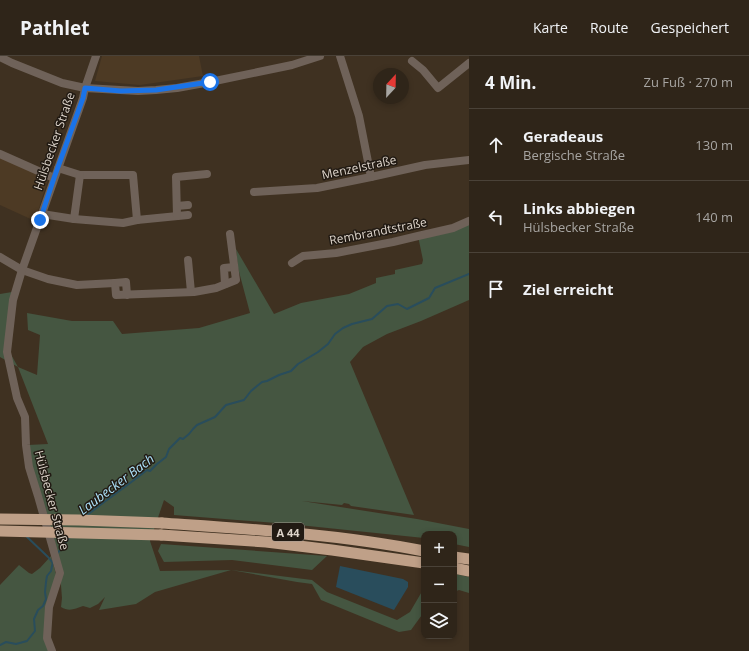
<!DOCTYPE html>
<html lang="de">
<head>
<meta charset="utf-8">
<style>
	:root { --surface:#2f2519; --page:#372d22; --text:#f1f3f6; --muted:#a7a5a2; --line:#4a4238 }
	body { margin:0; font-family:"Open Sans",sans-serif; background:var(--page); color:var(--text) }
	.controls { position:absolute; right:12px; bottom:12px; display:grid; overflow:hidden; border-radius:8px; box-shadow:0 2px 6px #0003 }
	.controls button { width:36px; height:36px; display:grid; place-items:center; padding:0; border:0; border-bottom:1px solid var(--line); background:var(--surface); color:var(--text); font:20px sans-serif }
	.compass { position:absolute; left:373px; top:12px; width:36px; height:36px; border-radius:50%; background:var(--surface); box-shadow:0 2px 6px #0003; rotate:22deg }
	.stop { position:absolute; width:12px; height:12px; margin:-9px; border:3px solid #1a73e8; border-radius:50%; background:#fff }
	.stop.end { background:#1a73e8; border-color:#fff; box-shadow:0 1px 4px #0008 }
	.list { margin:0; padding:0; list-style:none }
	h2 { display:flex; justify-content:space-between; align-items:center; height:52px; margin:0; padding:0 16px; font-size:17px }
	h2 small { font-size:13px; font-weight:400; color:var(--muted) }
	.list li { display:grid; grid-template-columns:26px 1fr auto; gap:12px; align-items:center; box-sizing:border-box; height:72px; padding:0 16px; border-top:1px solid var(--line) }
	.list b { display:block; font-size:15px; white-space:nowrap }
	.list p { margin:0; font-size:13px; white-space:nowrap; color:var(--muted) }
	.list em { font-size:13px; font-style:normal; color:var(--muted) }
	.icon { flex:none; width:22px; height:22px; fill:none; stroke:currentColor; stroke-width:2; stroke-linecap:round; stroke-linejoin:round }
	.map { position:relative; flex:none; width:469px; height:595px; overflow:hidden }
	header { display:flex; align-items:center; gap:24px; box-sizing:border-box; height:56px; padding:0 20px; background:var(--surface); border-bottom:1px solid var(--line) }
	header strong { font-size:19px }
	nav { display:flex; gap:22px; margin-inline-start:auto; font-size:14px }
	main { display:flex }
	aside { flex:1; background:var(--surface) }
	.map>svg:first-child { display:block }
	.built { fill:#4d3a24 }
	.green { fill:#455641 }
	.water { fill:#294d5c }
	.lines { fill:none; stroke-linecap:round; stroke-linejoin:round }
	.stream { stroke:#294d5c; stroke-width:2 }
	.minor { stroke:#6f6259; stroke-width:8 }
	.highway { stroke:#bfa088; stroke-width:11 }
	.highway-bridge { stroke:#bfa088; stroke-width:11 }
	.route { stroke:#1a73e8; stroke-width:5 }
	.labels { text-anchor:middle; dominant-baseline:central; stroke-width:3; stroke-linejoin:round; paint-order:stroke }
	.shield { fill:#211a13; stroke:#a59c93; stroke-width:1 }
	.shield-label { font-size:11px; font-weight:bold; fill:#ddd4ca }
	.street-label { font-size:12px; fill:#ddd4ca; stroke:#211a13 }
	.water-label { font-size:13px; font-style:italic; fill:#ace1f9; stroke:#211a13 }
</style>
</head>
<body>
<header>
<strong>Pathlet</strong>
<nav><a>Karte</a><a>Route</a><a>Gespeichert</a></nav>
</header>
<main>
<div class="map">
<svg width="469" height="595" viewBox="0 0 469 595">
	<rect width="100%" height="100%" fill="#3f3121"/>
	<g class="built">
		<path d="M102 0H199L203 20 140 29 95 25Z"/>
		<path d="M0 101 48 123 35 165 0 149Z"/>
	</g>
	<g class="green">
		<path d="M469 165V244L421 265 387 278 363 291 350 306 414 459 351 450 349 448 344 447 342 449 302 445 417 463 469 473V491L454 488V478H424V482L289 468 174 459V451L164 444 150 485 160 515 231 514 312 524 327 536 397 564 410 556 424 532V556L411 574 399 576 321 544 312 528 297 526 231 514 155 536 136 548 99 554 105 541 98 548 90 552 83 550C75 553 69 556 61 551L62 542 60 517 30 410 28 389 48 388 18 311 0 301V238L12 236 9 295 18 311 37 319 40 279 28 274 27 257 72 265H113L122 278 199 272 250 257 238 212 236 193 274 258 301 247 349 238 376 227V222L395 218V214L422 208 423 204 418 180Z"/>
		<path d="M161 488 327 500 312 514 232 504 164 506 158 495Z"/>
		<path d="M51 500 56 518 54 528 49 595H0V529L19 509 29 517 32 518 40 512Z"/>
		<path d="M456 518 469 521V537L459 534 454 536V519Z"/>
	</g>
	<path class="water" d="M340 510 403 523 408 526V531L394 554 336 531Z"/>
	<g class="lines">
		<g class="stream">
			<path d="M86 460C106 444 127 430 147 414L150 415 157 408 166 401 169 393 180 382 183 383 189 378 193 373 197 369 215 361 226 349 244 344 251 335 262 326 267 325 279 319 291 315 298 308 318 296 328 288 335 278 343 272 352 268 372 263 387 250 398 248 407 253 429 242 435 232 469 218"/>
			<path d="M25 479 48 501 52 506"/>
			<path d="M57 498 70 481"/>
			<path d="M0 589 6 586 16 588 27 585 35 575 34 563 38 554 43 550 46 543 45 536 46 526 47 520 51 515 53 505"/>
		</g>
		<g class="minor">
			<path d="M340 0 359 60 371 121"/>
			<path d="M0 1 12 7 62 27 85 32 138 35 156 34 177 32 210 26 292 9 320 0"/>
			<path d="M412 5 423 14 438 32 469 7"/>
			<path d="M0 98 54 122"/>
			<path d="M58 112 80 119H133L137 164"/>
			<path d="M254 136 317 132 371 121 425 109 469 104"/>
			<path d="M177 150 188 149"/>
			<path d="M42 158 74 163 123 167 137 164 188 159"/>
			<path d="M177 160 176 121 207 118"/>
			<path d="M74 163 80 119"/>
			<path d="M0 201 22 214 48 223 77 229 115 227"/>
			<path d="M188 204 191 236"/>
			<path d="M292 207 303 200 336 197 393 186 418 180 453 172 469 165"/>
			<path d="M225 228 224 212 234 211"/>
			<path d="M127 239 126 226 115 227 116 239 194 236 216 232 236 224 230 178"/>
			<path d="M52 595 47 582 49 551 60 517 38 440 29 411 26 389 25 361 17 342 7 296 13 244 22 214 83 42 85 32 96 0"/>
		</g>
		<g class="highway">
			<path d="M162 467C249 473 338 478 424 495"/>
			<path d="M161 479 266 486 332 494 424 507"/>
			<path d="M454 501 469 503"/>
			<path d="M454 512 469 515"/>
		</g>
		<g class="highway-bridge">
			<path d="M0 463 79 464 162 467"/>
			<path d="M0 475 161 479"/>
		</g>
	</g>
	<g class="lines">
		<path class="route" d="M40 164 54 122 83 42 85 32 121 35 156 34 210 26"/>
	</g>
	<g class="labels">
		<rect class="shield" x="272" y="467" width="32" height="18" rx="3"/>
		<g class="shield-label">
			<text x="288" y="476">A 44</text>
		</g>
		<g class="street-label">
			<text transform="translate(54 85) rotate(-71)">Hülsbecker Straße</text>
			<text transform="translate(359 111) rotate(-12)">Menzelstraße</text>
			<text transform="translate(378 175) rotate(-11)">Rembrandtstraße</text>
			<text transform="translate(52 444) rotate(75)">Hülsbecker Straße</text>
		</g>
		<g class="water-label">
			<text transform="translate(116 428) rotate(-37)">Laubecker Bach</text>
		</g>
	</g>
</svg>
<div class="controls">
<button>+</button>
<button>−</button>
<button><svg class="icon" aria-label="layers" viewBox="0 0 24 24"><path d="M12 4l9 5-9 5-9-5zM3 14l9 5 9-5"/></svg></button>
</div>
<svg class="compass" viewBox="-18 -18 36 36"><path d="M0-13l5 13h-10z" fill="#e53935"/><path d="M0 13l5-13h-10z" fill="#a7a5a2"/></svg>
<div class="stop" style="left:210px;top:26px"></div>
<div class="stop end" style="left:40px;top:164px"></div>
</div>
<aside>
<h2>4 Min.<small>Zu Fuß · 270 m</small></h2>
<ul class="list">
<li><svg class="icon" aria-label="ahead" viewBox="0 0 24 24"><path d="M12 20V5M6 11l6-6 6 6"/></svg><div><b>Geradeaus</b><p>Bergische Straße</p></div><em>130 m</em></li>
<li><svg class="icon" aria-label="left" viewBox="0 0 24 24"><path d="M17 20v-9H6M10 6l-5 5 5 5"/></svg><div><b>Links abbiegen</b><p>Hülsbecker Straße</p></div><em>140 m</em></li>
<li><svg class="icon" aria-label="arrive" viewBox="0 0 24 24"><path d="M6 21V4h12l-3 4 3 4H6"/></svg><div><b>Ziel erreicht</b></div></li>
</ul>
</aside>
</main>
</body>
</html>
